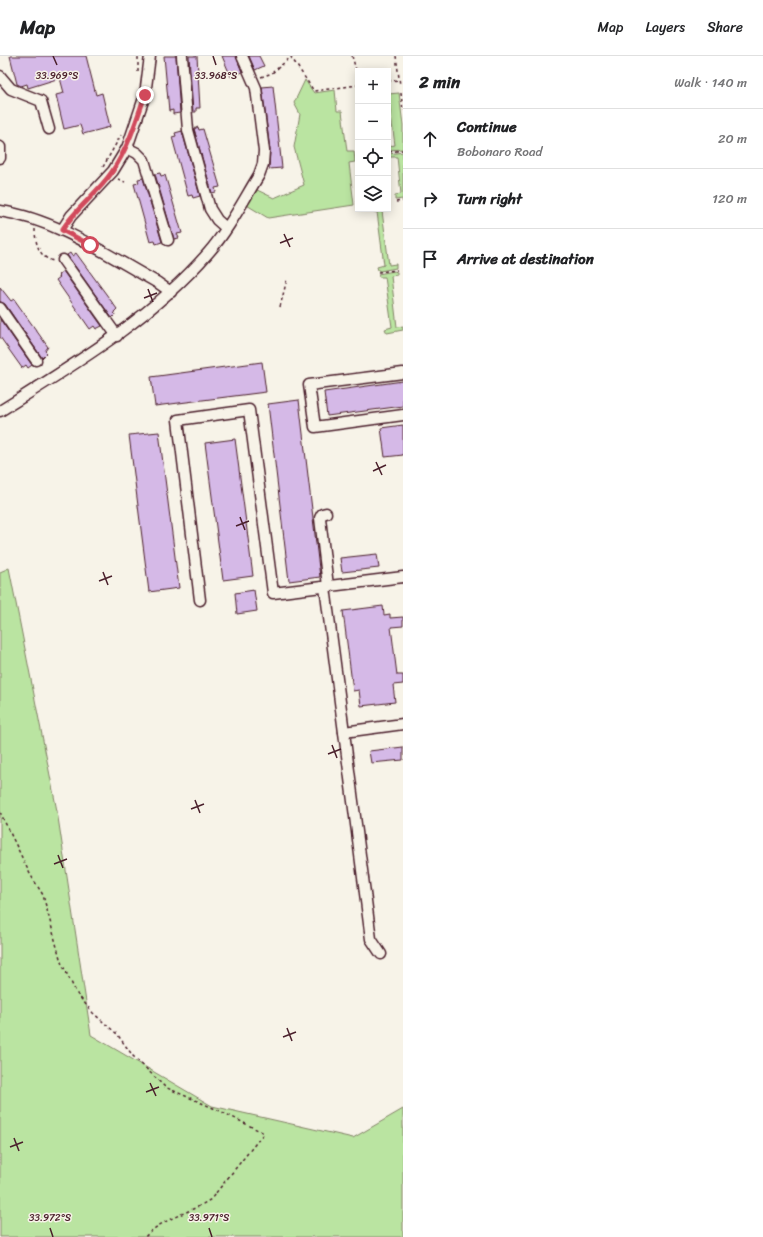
<!DOCTYPE html>
<html lang="en">
<head>
<meta charset="utf-8">
<style>
	:root { --surface:#fff; --page:#f6f6f6; --text:#202124; --muted:#757577; --line:#e0e0e0 }
	body { margin:0; font-family:Sriracha,sans-serif; background:var(--page); color:var(--text) }
	.controls { position:absolute; right:12px; top:12px; display:grid; overflow:hidden; border-radius:0px; box-shadow:0 2px 10px #0003 }
	.controls button { width:36px; height:36px; display:grid; place-items:center; padding:0; border:0; border-bottom:1px solid var(--line); background:var(--surface); color:var(--text); font:20px sans-serif }
	.stop { position:absolute; width:12px; height:12px; margin:-9px; border:3px solid #d1495b; border-radius:50%; background:#fff }
	.stop.end { background:#d1495b; border-color:#fff; box-shadow:0 1px 4px #0008 }
	.list { margin:0; padding:0; list-style:none }
	h2 { display:flex; justify-content:space-between; align-items:center; height:52px; margin:0; padding:0 16px; font-size:17px }
	h2 small { font-size:13px; font-weight:400; color:var(--muted) }
	.list li { display:grid; grid-template-columns:26px 1fr auto; gap:12px; align-items:center; box-sizing:border-box; height:60px; padding:0 16px; border-top:1px solid var(--line) }
	.list b { display:block; font-size:15px; white-space:nowrap }
	.list p { margin:0; font-size:13px; white-space:nowrap; color:var(--muted) }
	.list em { font-size:13px; font-style:normal; color:var(--muted) }
	.icon { flex:none; width:22px; height:22px; fill:none; stroke:currentColor; stroke-width:2; stroke-linecap:round; stroke-linejoin:round }
	.map { position:relative; flex:none; width:403px; height:1181px; overflow:hidden }
	header { display:flex; align-items:center; gap:24px; box-sizing:border-box; height:56px; padding:0 20px; background:var(--surface); border-bottom:1px solid var(--line) }
	header strong { font-size:19px }
	nav { display:flex; gap:22px; margin-inline-start:auto; font-size:14px }
	main { display:flex }
	aside { flex:1; background:var(--surface) }
	.map>svg:first-child { display:block }
	.green { fill:#bae4a1; stroke:#828266 }
	.building { fill:#d5b9e7; stroke:#4a1f2b }
	.lines { fill:none; stroke-linecap:round; stroke-linejoin:round }
	.minor-casing { stroke:#4a1f2b; stroke-width:13 }
	.path { stroke:#4a1f2b; stroke-width:1.5; stroke-dasharray:3 3; stroke-linecap:butt }
	.minor { stroke:#f7f3e8; stroke-width:10 }
	.route { stroke:#d1495b; stroke-width:5 }
	.ticks { fill:none; stroke:#4a1f2b; stroke-width:1.5 }
	.ticks-label { font-size:10px; text-anchor:middle; fill:#4a1f2b; stroke:#f7f3e8; stroke-width:3; stroke-linejoin:round; paint-order:stroke }
</style>
</head>
<body>
<header>
<strong>Map</strong>
<nav><a>Map</a><a>Layers</a><a>Share</a></nav>
</header>
<main>
<div class="map">
<svg width="403" height="1181" viewBox="0 0 403 1181">
	<rect width="100%" height="100%" fill="#f7f3e8"/>
	<filter id="ink" filterUnits="userSpaceOnUse"><feTurbulence type="fractalNoise" baseFrequency=".025" numOctaves="2"/><feDisplacementMap in="SourceGraphic" scale="8" xChannelSelector="R" yChannelSelector="G"/><feConvolveMatrix kernelMatrix="1 2 1 2 8 2 1 2 1" color-interpolation-filters="sRGB"/></filter>
	<g filter="url(#ink)">
		<g class="green">
			<path d="M305 24 314 37 335 34 337 55H342L347 95H354L355 106 349 107 354 149 268 162 245 148 255 133 274 142 304 129 294 91 300 58 294 47Z"/>
			<path d="M399 37 403 69V93L389 94V90L395 89 388 38Z"/>
			<path d="M403 96V143L395 144V139L401 138 397 101H390L389 98Z"/>
			<path d="M388 150 389 154 382 155 389 209 396 208V212L380 215 378 214 377 211 384 209 377 156H370V153H388Z"/>
			<path d="M394 215 397 216V219L391 220 397 271 403 270V274L387 277 385 273 392 271 385 221H379L378 218Z"/>
			<path d="M9 512 57 755 91 979 212 1050 353 1082 403 1053V1181H0V516Z"/>
		</g>
		<g class="building">
			<path d="M10 0H86L96 39 102 37 110 71 83 78 80 69 64 73 56 39 64 37 60 22 28 32 27 28 21 30 17 28Z"/>
			<path d="M164 0H176L180 57 173 58V54L169 55Z"/>
			<path d="M189 0H197L200 52H196V56H193Z"/>
			<path d="M222 0H236L242 16 231 21Z"/>
			<path d="M249 0H259L264 10 255 14Z"/>
			<path d="M273 30 282 112 269 113 270 94 262 31Z"/>
			<path d="M198 71 199 74 203 73 220 131 215 132 216 136 212 137 194 73Z"/>
			<path d="M182 75 200 140 193 142 192 139 188 140 172 81 176 80 175 77Z"/>
			<path d="M160 117 161 120 165 119 182 177 177 178 179 182 174 183 155 118Z"/>
			<path d="M143 122 162 186 156 188 155 185 150 186 134 128 139 127 138 123Z"/>
			<path d="M70 197 72 200 76 197 117 253 114 256 115 259 112 262 67 199Z"/>
			<path d="M63 215 102 270 96 273 94 270 90 273 56 224 60 221 58 219Z"/>
			<path d="M0 231 11 245 14 243 48 291 45 295 47 297 42 302 5 248 0 246Z"/>
			<path d="M0 263 32 309 28 312 26 309 22 312 0 281Z"/>
			<path d="M262 306 266 336 155 350 151 321Z"/>
			<path d="M403 325V350L327 360 324 336Z"/>
			<path d="M299 344 320 521 289 525 268 348Z"/>
			<path d="M403 369V399L385 401 381 372Z"/>
			<path d="M159 376 179 532 149 536 129 379Z"/>
			<path d="M235 383 253 520 223 524 205 387Z"/>
			<path d="M377 498 379 512 342 516 340 502Z"/>
			<path d="M254 534 257 555 237 558 235 537Z"/>
			<path d="M383 550 384 559 390 558V562L403 561V570L391 571 397 619H403V628L393 629 395 646 361 650 359 634 353 635 343 555Z"/>
			<path d="M403 691V704L371 707 369 695Z"/>
		</g>
		<g class="lines">
			<g class="minor-casing">
				<g id="minor">
					<path d="M182 0 188 74 210 153 217 164 226 172"/>
					<path d="M0 20 11 33 41 45 49 73"/>
					<path d="M0 91V102"/>
					<path d="M127 92 137 97 144 104 168 184"/>
					<path d="M0 155C56 163 109 200 158 227L171 236"/>
					<path d="M62 174 71 160 113 115 127 92 145 39 150 0"/>
					<path d="M63 204 117 280"/>
					<path d="M0 252 36 304"/>
					<path d="M403 317 309 329 315 371 403 359"/>
					<path d="M0 355C75 308 151 263 209 196 229 173 243 145 259 119L263 108 264 95 256 32 242 0"/>
					<path d="M326 457 322 458 320 462 328 530"/>
					<path d="M325 531 371 883 381 898"/>
					<path d="M200 544 178 364 249 354 273 537 403 521"/>
					<path d="M344 676 403 668"/>
				</g>
			</g>
			<g class="path">
				<path d="M352 0 358 21"/>
				<path d="M396 0 400 29"/>
				<path d="M138 16V0"/>
				<path d="M261 21 272 17 291 1 314 35 358 29"/>
				<path d="M388 25 399 24"/>
				<path d="M401 37 403 55"/>
				<path d="M389 96 403 94"/>
				<path d="M103 111 121 79"/>
				<path d="M118 123 125 126"/>
				<path d="M396 146 403 145"/>
				<path d="M35 173C35 187 39 201 53 205"/>
				<path d="M378 216 397 214"/>
				<path d="M280 251 287 223"/>
				<path d="M0 756 30 818 43 839 61 906 77 938 93 957 117 978 133 1000 165 1031 220 1055 264 1077 211 1143C191 1157 162 1162 145 1181"/>
			</g>
			<use href="#minor" class="minor"/>
		</g>
	</g>
	<g class="lines" filter="url(#ink)">
		<path class="route" d="M90 189 62 174C76 152 98 137 112 116 128 92 136 66 145 39"/>
	</g>
	<path class="ticks" d="M53 0 57 9M213 0 216 9M284 178 290 191M280 187 293 182M148 233 153 246M144 242 157 237M376 406 382 419M373 415 386 409M240 461 245 474M236 470 249 465M103 516 108 529M99 525 112 520M332 689 337 702M328 698 341 693M195 744 200 757M191 753 204 748M58 799 63 812M54 808 67 803M287 972 292 985M283 981 296 976M150 1027 156 1040M146 1036 159 1031M14 1082 19 1095M10 1091 23 1086M50 1172 53 1181M209 1172 212 1181"/>
	<g class="ticks-label">
		<text x="57" y="23">33.969°S</text>
		<text x="216" y="23">33.968°S</text>
		<text x="50" y="1165">33.972°S</text>
		<text x="209" y="1165">33.971°S</text>
	</g>
</svg>
<div class="controls">
<button>+</button>
<button>−</button>
<button><svg class="icon" aria-label="locate" viewBox="0 0 24 24"><circle cx="12" cy="12" r="6"/><path d="M12 2v4M12 18v4M2 12h4M18 12h4"/></svg></button>
<button><svg class="icon" aria-label="layers" viewBox="0 0 24 24"><path d="M12 4l9 5-9 5-9-5zM3 14l9 5 9-5"/></svg></button>
</div>
<div class="stop" style="left:90px;top:189px"></div>
<div class="stop end" style="left:145px;top:39px"></div>
</div>
<aside>
<h2>2 min<small>Walk · 140 m</small></h2>
<ul class="list">
<li><svg class="icon" aria-label="ahead" viewBox="0 0 24 24"><path d="M12 20V5M6 11l6-6 6 6"/></svg><div><b>Continue</b><p>Bobonaro Road</p></div><em>20 m</em></li>
<li><svg class="icon" aria-label="right" viewBox="0 0 24 24"><path d="M7 20v-9h11M14 6l5 5-5 5"/></svg><div><b>Turn right</b></div><em>120 m</em></li>
<li><svg class="icon" aria-label="arrive" viewBox="0 0 24 24"><path d="M6 21V4h12l-3 4 3 4H6"/></svg><div><b>Arrive at destination</b></div></li>
</ul>
</aside>
</main>
</body>
</html>
